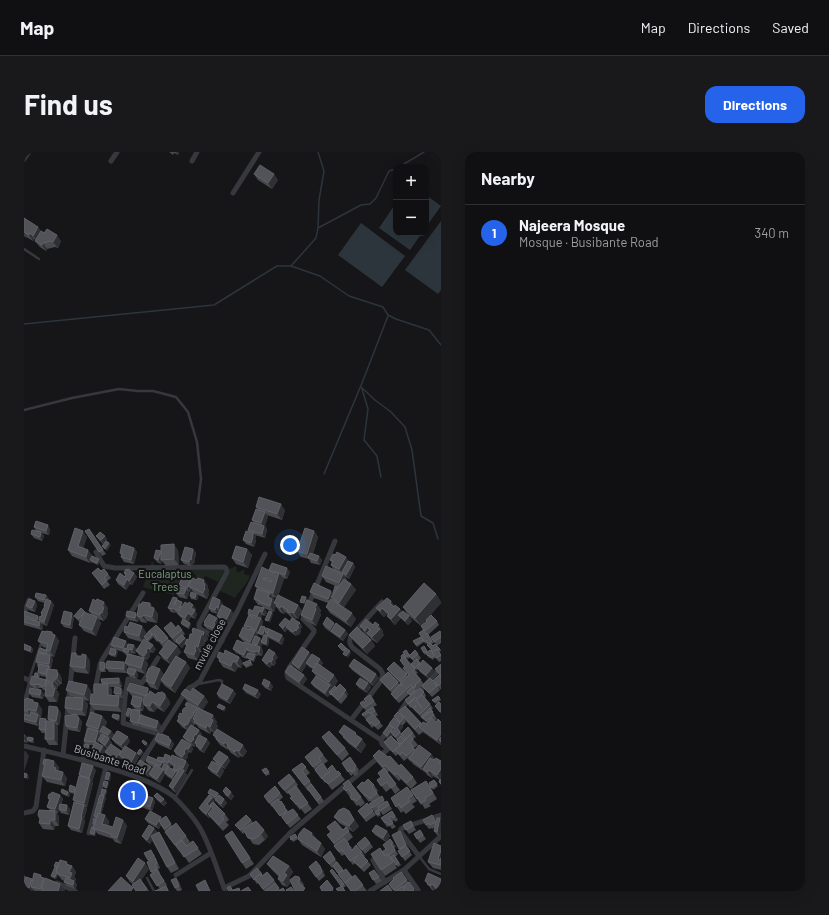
<!DOCTYPE html>
<html lang="en">
<head>
<meta charset="utf-8">
<style>
	:root { --surface:#101012; --page:#19191b; --text:#f1f3f6; --muted:#9c9d9f; --line:#303032; --accent:#2563eb }
	body { margin:0; font-family:Barlow,sans-serif; background:var(--page); color:var(--text) }
	.controls { position:absolute; right:12px; top:12px; display:grid; overflow:hidden; border-radius:8px; box-shadow:0 4px 16px #0002 }
	.controls button { width:36px; height:36px; display:grid; place-items:center; padding:0; border:0; border-bottom:1px solid var(--line); background:var(--surface); color:var(--text); font:20px sans-serif }
	.you { position:absolute; left:266px; top:393px; width:14px; height:14px; margin:-10px; border:3px solid #fff; border-radius:50%; background:#1a73e8; box-shadow:0 0 0 6px #1a73e833 }
	.badge { display:grid; place-items:center; width:26px; height:26px; border-radius:50%; background:var(--accent); color:#fff; font-size:13px; font-weight:700 }
	.pin { position:absolute; translate:-50% -50%; border:2px solid #fff; box-shadow:0 1px 4px #0006 }
	.list { margin:0; padding:0; list-style:none }
	h2 { display:flex; justify-content:space-between; align-items:center; height:52px; margin:0; padding:0 16px; font-size:17px }
	h2 small { font-size:13px; font-weight:400; color:var(--muted) }
	.list li { display:grid; grid-template-columns:26px 1fr auto; gap:12px; align-items:center; box-sizing:border-box; height:56px; padding:0 16px; border-top:1px solid var(--line) }
	.list b { display:block; font-size:15px; white-space:nowrap }
	.list p { margin:0; font-size:13px; white-space:nowrap; color:var(--muted) }
	.list em { font-size:13px; font-style:normal; color:var(--muted) }
	.map { position:relative; flex:none; width:417px; height:739px; overflow:hidden; border-radius:12px }
	header { display:flex; align-items:center; gap:24px; box-sizing:border-box; height:56px; padding:0 20px; background:var(--surface); border-bottom:1px solid var(--line) }
	header strong { font-size:19px }
	nav { display:flex; gap:22px; margin-inline-start:auto; font-size:14px }
	.intro { display:flex; align-items:center; justify-content:space-between; box-sizing:border-box; height:96px; padding:0 24px }
	h1 { margin:0; font-size:28px }
	.button { padding:10px 18px; border-radius:12px; background:var(--accent); color:#fff; font-size:14px; font-weight:700 }
	main { display:flex; gap:24px; padding:0 24px }
	aside { flex:1; background:var(--surface); border-radius:12px; box-shadow:0 4px 16px #0002 }
	.map>svg:first-child { display:block }
	.green { fill:#1e261f }
	.water { fill:#2c353c }
	.lines { fill:none; stroke-linecap:round; stroke-linejoin:round }
	.stream { stroke:#2c353c; stroke-width:1.5 }
	.lane { stroke:#37383d; stroke-width:2.5 }
	.street { stroke:#37383d; stroke-width:5 }
	.wall { fill:#47494d; fill-rule:evenodd }
	.shaded-wall { fill:#2f3033 }
	.building { fill:#525359; stroke:#5f6168; fill-rule:evenodd }
	.labels { text-anchor:middle; dominant-baseline:central; stroke-width:4; stroke-linejoin:round; paint-order:stroke }
	.park-label { font-size:11px; fill:#7fa381; stroke:#111113 }
	.street-label { font-size:11px; fill:#a8adb8; stroke:#111113 }
</style>
</head>
<body>
<header>
<strong>Map</strong>
<nav><a>Map</a><a>Directions</a><a>Saved</a></nav>
</header>
<div class="intro"><h1>Find us</h1><a class="button">Directions</a></div>
<main>
<div class="map">
<svg width="417" height="739" viewBox="0 0 417 739">
	<rect width="100%" height="100%" fill="#161618"/>
	<g class="green">
		<path d="M128 409 131 414 161 416 150 443 119 435Z"/>
		<path d="M212 414 213 420H216L218 418 220 417V422L223 423H226C223 434 216 437 211 446L194 438 205 417Z"/>
		<path d="M165 418H201L194 430 181 424 178 431 171 429 172 423 165 419Z"/>
	</g>
	<g class="water">
		<path d="M402 43 417 54 402 75Z"/>
		<path d="M372 51V81H398L386 98 355 76Z"/>
		<path d="M417 69V138L414 142 381 118Z"/>
		<path d="M337 71 381 104 358 135 314 103Z"/>
	</g>
	<g class="lines">
		<g class="stream">
			<path d="M375 15 400 0"/>
			<path d="M294 75 295 48 300 19 294 0"/>
			<path d="M267 114 292 86 294 76 337 53 346 52 352 46 365 19 372 17"/>
			<path d="M0 172 190 153 253 114H267L296 124 325 144 359 155 364 163 372 167 405 178 417 193"/>
			<path d="M337 235 351 248 367 260 381 275 388 298 397 364 409 371 414 387"/>
			<path d="M338 237 344 257 340 288 353 304 357 325"/>
			<path d="M300 322 338 231 364 164"/>
		</g>
		<g class="lane">
			<path d="M0 97 15 107"/>
			<path d="M0 258 48 246 95 237 114 239H129L152 245 164 260 173 290 177 327 174 351"/>
			<path d="M5 528 18 489"/>
			<path d="M174 532 195 528 198 529V531"/>
			<path d="M149 644H152L168 618"/>
			<path d="M395 704 405 717 417 722"/>
			<path d="M123 726 130 739"/>
		</g>
		<g class="street">
			<path d="M0 7 5 0"/>
			<path d="M87 9 93 0"/>
			<path d="M168 9 173 0"/>
			<path d="M209 41 235 0"/>
			<path d="M72 400 80 414 91 416 200 415 202 416 203 420 175 472V475L178 478 198 489"/>
			<path d="M0 462 5 448"/>
			<path d="M134 506 118 531 104 527 101 545 99 571 135 582"/>
			<path d="M0 526 5 528 6 532 0 553"/>
			<path d="M71 538 76 513 78 508 119 441"/>
			<path d="M393 542 415 518"/>
			<path d="M327 568 357 529 359 522 356 517 329 496C325 492 325 489 327 484L358 450"/>
			<path d="M357 588 382 551 387 547"/>
			<path d="M0 594C29 601 57 607 85 616 106 622 131 631 149 644 158 652 170 666 176 676 187 695 193 718 201 738"/>
			<path d="M39 603 51 486"/>
			<path d="M59 608 70 548"/>
			<path d="M109 623 161 541 165 536 171 533 176 529 179 523 212 462 241 402"/>
			<path d="M0 661 9 659 12 655 20 598"/>
			<path d="M65 681 82 615"/>
			<path d="M395 704 376 679 377 677 381 675 417 663"/>
			<path d="M349 708 361 730"/>
			<path d="M380 718 394 738"/>
			<path d="M152 723 187 701"/>
			<path d="M33 731 51 739"/>
			<path d="M200 736 225 724 266 681 364 597 358 592 357 588 264 526C262 522 263 520 265 516L290 480V478L279 467 280 464 311 389"/>
			<path d="M346 739 380 718 417 684"/>
		</g>
	</g>
	<g class="wall">
		<path d="M145 0H155L154 3 150 1 149 3Z"/>
		<path d="M230 22 254 28 248 37 234 28Z"/>
		<path d="M0 66 17 79 37 89 34 96 31 95 23 97 22 99 16 95 11 89 12 88 10 87 9 89 4 86 3 85V86L0 84Z"/>
		<path d="M232 355 261 358 258 368 243 363 244 364 241 374 243 378 241 386 231 383 232 385 231 387 232 389 230 395 222 392 219 388 225 380 224 378 230 371 228 368 234 358Z"/>
		<path d="M10 375 26 377 25 383 17 381 20 384 18 389 10 386 7 382 12 379Z"/>
		<path d="M65 377 82 402 78 404 61 379Z"/>
		<path d="M290 379 294 385 289 402 298 408 296 413 287 411 285 407 277 405 273 399Z"/>
		<path d="M72 384H81L83 388 79 392 75 388Z"/>
		<path d="M63 385 59 396 64 398 68 404 76 409 74 413 67 410V409L66 411 48 404 44 398Z"/>
		<path d="M110 396 113 400 110 412 100 410 97 405 98 404 96 401Z"/>
		<path d="M169 397 172 401 170 412 169 411 168 414 160 412 157 408Z"/>
		<path d="M223 397 228 403 224 416 212 412 208 406Z"/>
		<path d="M154 398 155 413 142 414 138 409 137 412 133 410 130 406 137 399Z"/>
		<path d="M306 408 324 409 329 411 331 415 325 427 321 424 323 428V429L327 432 332 438 319 456 332 467 327 475 306 461 302 455 304 451 290 446 286 440 309 441 314 435 302 430 298 424 310 418 307 413 308 411Z"/>
		<path d="M80 417 87 426 83 429 86 433 80 437 68 421 77 419Z"/>
		<path d="M103 418 110 421 113 425 108 433 106 432 102 438 94 432 92 428 101 425V423L100 421Z"/>
		<path d="M246 419 266 420 263 427 259 426 260 427 254 444 274 453 278 459 274 467 272 466 271 468 276 471 278 475 276 478 277 479 275 483 274 482 272 484 265 479 264 477 261 480 258 477 255 473 266 470 268 466 264 462 261 460 260 462 256 460 252 454V453L250 460 239 456 238 454 234 453 230 447 233 437 231 434ZM249 445 253 446 251 450 249 448 250 447Z"/>
		<path d="M173 428H180L184 434 183 435 185 438 184 441 185 442 183 447 172 442 174 444 173 448 167 447 166 444 172 442 169 440 167 437 166 440 163 439 165 441 163 447 155 445 152 441 157 436 155 433Z"/>
		<path d="M412 442 417 450V451L402 468 413 469 415 473 404 483 410 491 407 492 409 494 416 497 417 498V499L415 500 417 503V509L415 510 410 504 411 506 408 508 407 505 405 506 402 502 401 503 397 496 400 494 404 500 408 499 403 493 405 492 404 490 402 492 400 490 399 478 397 474 403 469 402 468 397 474 384 463 379 455Z"/>
		<path d="M22 443 25 447 24 448 27 449 30 453 23 474 18 472 16 470 19 474 18 478 0 473V459L16 466 17 465 18 462 17 461 21 455 20 454 21 451 14 449 11 445Z"/>
		<path d="M153 446 154 448 159 452 172 457 171 459 173 462 171 467 167 465 164 470 157 466 154 462 151 460V461L147 460 144 456Z"/>
		<path d="M11 449 13 453 11 460 5 458 2 454Z"/>
		<path d="M367 449 370 454 376 457 378 460 388 469 384 473 377 466 371 473 368 470 363 464 364 463 363 462 360 465 357 462 352 456Z"/>
		<path d="M199 452 198 454 207 458 210 462 205 472 196 468 193 464 194 462 187 460 185 456Z"/>
		<path d="M129 455 130 456 134 462 133 471 123 469V471L117 470 115 467 114 470 105 468 102 464 113 462Z"/>
		<path d="M57 456 61 461 68 463 65 459 84 456 83 459 84 461 82 467 81 466 80 469 74 467 77 471 72 484 60 479 55 473 56 471 50 464Z"/>
		<path d="M240 456 243 461 241 464 238 463 237 466 239 470 238 474 258 483 260 487 258 493 245 486 244 494 238 492 237 495 239 499 238 504 234 503V504L228 502 231 503 232 505 230 510 226 508 229 513 222 516 221 514 226 508 223 506V507L218 505 217 503 212 501 209 497 220 491 224 492 218 488 215 484 222 477 220 474 225 463 224 462 229 459ZM233 482H235L236 483 240 484 238 488 233 484 234 483Z"/>
		<path d="M297 458 296 461 297 463 292 474 282 469 277 463Z"/>
		<path d="M48 461 50 465 48 477 40 475 37 471Z"/>
		<path d="M193 466 195 470 193 474 194 476 192 480 183 477 180 473 181 471 180 470Z"/>
		<path d="M157 471 167 473 165 477 158 473Z"/>
		<path d="M299 472H312L321 478 324 482 319 489 301 476Z"/>
		<path d="M349 473 359 479 358 480 360 483 353 491 347 487 345 484V485L340 480 336 474Z"/>
		<path d="M140 476H152L158 478 161 482 159 484 163 488H165L169 480 168 479 180 480 184 486 183 489 182 488V490H181L178 501 176 500 175 502 177 504 175 509 164 506 160 500 163 494 161 492 158 496 152 490 153 489 151 491Z"/>
		<path d="M138 479 146 489 153 494 157 500 153 505 162 510 166 516 151 541 141 534 137 529 134 538 126 535 122 529 123 527 122 525 127 516 136 517 140 523 146 512 139 507 135 501 139 495 134 489 133 490 129 485 124 490 132 497 129 501 127 500 125 503 126 504 123 508 115 503 112 499 111 502 108 501V503L120 506 124 512 121 522 112 519 114 522 113 527 106 525 103 521 105 516 101 511 103 504 99 500 90 497 87 493H104L113 497 118 490 104 486 100 480H122L121 484ZM120 485 121 487 124 489 119 488Z"/>
		<path d="M417 481V491L413 494 407 485Z"/>
		<path d="M30 482 35 489 30 505 27 504 29 507 27 516H26L27 518 37 524V525L38 527V532H36L35 534H34L33 537H32L35 542 33 550H25L21 544V538H19L18 536H15L14 537 9 536 6 532 10 525 14 521 16 523 15 526 22 528 23 525 17 524 14 520 15 516 14 515V513L12 510 15 501 14 500 22 498 23 496 19 495 14 489Z"/>
		<path d="M325 483 347 488 351 494 343 502 330 489Z"/>
		<path d="M397 485 400 490 393 495 389 489Z"/>
		<path d="M0 492 7 495 9 497 8 501 0 498Z"/>
		<path d="M92 498 94 500 92 505 87 504 85 502Z"/>
		<path d="M382 498 386 503 394 502 397 506 394 509 396 512 408 516 411 520 405 527 396 520 394 517 392 518 389 514 387 512 390 510 386 505 384 507 379 500Z"/>
		<path d="M52 501 54 504H58L62 503 66 509 65 522 51 520 46 514Z"/>
		<path d="M200 502 215 505 219 511 217 516 214 515 211 520 199 515 195 509V508L193 505Z"/>
		<path d="M379 502 384 508H383L394 521 392 522 400 532 409 529 416 523 411 517 417 512V538L414 534 416 538 408 545 398 534 394 537 400 540 402 544 401 546 409 556 407 558 413 567 410 569 412 570H417V593L399 580 395 583 381 568 382 570 378 574 376 572 379 575 376 579 377 581H389L392 585 389 587 394 593 390 596 392 598 407 602 411 607 417 609V633L415 630 416 628 409 624 408 626 403 623 402 621 389 612 387 609V610L383 606 380 609 374 602 372 604 363 595 360 590 364 587 362 585 359 581 367 575 365 572 372 568 370 564 377 563 375 559 381 554 398 572H403V571L387 555 386 556 381 548 386 544 385 542 375 551 370 546 367 542 368 541 361 534 356 528 374 530 376 533H378L366 521 363 517 383 522 384 524 385 523 379 516 381 515 378 507ZM369 583 373 588 376 593 368 585Z"/>
		<path d="M287 503 299 511 297 514 314 529 309 536 306 534 308 537 313 536 324 542 323 544V545L317 552 306 542 304 545 290 535 287 531 292 524 288 519 289 517 285 515 283 512 278 520 271 515 268 511Z"/>
		<path d="M254 505 251 509 252 511 250 514 248 513 246 516 241 512 238 508Z"/>
		<path d="M100 510 103 514V521L85 520 82 516Z"/>
		<path d="M81 511 82 513V520H77L76 518Z"/>
		<path d="M325 514 355 526 349 534 328 518Z"/>
		<path d="M261 520 280 523 283 527 278 534 264 524Z"/>
		<path d="M97 530 98 535H86L88 538V544H92L90 541 100 540 99 546H96L99 550 98 560 71 558 66 552 70 542 78 532V531Z"/>
		<path d="M344 531 347 535 343 541 335 536 332 532Z"/>
		<path d="M238 532 249 534 247 539 241 536Z"/>
		<path d="M124 536 126 539 132 543 145 548 146 552 140 560 133 556 130 560 125 559 120 553 119 559H113L119 564 137 573 135 580 117 575V574V575L109 573 106 569 107 566 106 565V566L103 565 102 563 108 558H112L107 552 109 545 108 544 103 538Z"/>
		<path d="M219 537 237 542 234 547 222 541Z"/>
		<path d="M42 538 67 539 65 549 60 548 64 552 62 564 53 563 58 570 56 580 45 578 42 574 50 563 45 562 41 556 50 545 46 544Z"/>
		<path d="M209 538 212 542 206 552 195 546 193 542Z"/>
		<path d="M166 540 180 544 184 550 178 558 193 570 192 572 194 574 190 581 187 579 186 582 175 576 172 572 170 573V575L178 582 177 584 186 591 180 601 175 598 172 592 170 595 162 589 159 585 163 578 158 575 153 569 155 566 154 565 158 562 159 560 158 559 161 556 163 555 161 553 171 555 162 548 157 542Z"/>
		<path d="M5 541 20 542 19 547 8 545Z"/>
		<path d="M346 543 353 553 349 555 354 563 351 565 359 574 354 578 350 574 348 576 345 572 338 562 342 559 336 551H340L342 549Z"/>
		<path d="M416 546 417 548 412 552 408 548Z"/>
		<path d="M0 547 11 550 18 557 17 565H16L17 567 24 569H25L24 567 36 559 37 563 35 573H33L34 575V593H25L21 587V581H18L15 577V572L14 574 0 570Z"/>
		<path d="M95 563 96 565 95 569 90 567 88 565Z"/>
		<path d="M78 564 83 570 81 575 87 579 90 583 87 587 82 585 85 587 88 591 87 593 98 600 99 597 91 591 88 587 106 589 102 595 112 601 115 605 110 614 98 607 97 606 94 611 84 604 81 600 83 597 75 589 74 592 82 598 78 605 70 601 68 597 69 593H63L60 589 65 577 62 573Z"/>
		<path d="M315 580 336 585 342 593 337 601 324 591Z"/>
		<path d="M0 582 4 586H9L10 588V591L5 590 4 589 3 591 0 590Z"/>
		<path d="M137 583 145 585 150 592 147 598 134 592 131 588Z"/>
		<path d="M189 583 223 599 219 605 216 604 215 606 207 601 204 597V598L196 593Z"/>
		<path d="M298 585 321 596 325 602 318 609 302 591Z"/>
		<path d="M167 593 169 597 167 601 165 600 163 604 164 605 161 608 165 613 162 620 160 619 163 623 152 641 148 638 145 634 149 628 144 625 141 622 136 631 128 626 126 624 125 625 115 618 112 614 127 615 128 617 129 615 125 613 122 609 133 608 147 605 160 608 152 603 150 599ZM147 613 150 615 149 617 150 618 145 616V615H146Z"/>
		<path d="M299 603 304 609 300 612 305 620H313L314 619 321 628 308 638 302 630 301 631 281 605Z"/>
		<path d="M349 604 364 605 389 625 393 631 387 637 377 627 375 629 365 619 363 621 376 638 371 642 367 636 362 640 353 628 357 625 359 617 353 610Z"/>
		<path d="M204 605 206 609 201 617 198 615 200 619 196 626 187 620 184 616 192 611 189 607Z"/>
		<path d="M326 605 335 618 333 620 334 622 331 624 329 622 327 624 318 611Z"/>
		<path d="M278 611 286 621 282 624 300 649 295 653 285 639H284L268 618Z"/>
		<path d="M19 612 35 615 34 619 43 626 41 634 23 630 18 624 20 615Z"/>
		<path d="M242 616 246 622 242 624 238 618Z"/>
		<path d="M72 618 68 630 69 631 63 655H62L63 657 60 667 61 669 58 681 47 678 44 674 47 662V661L51 650 49 648 51 642 46 641 45 639 52 636 56 624 55 623Z"/>
		<path d="M410 628 414 634 409 638 405 631Z"/>
		<path d="M271 629 274 633 272 635 288 657 281 662 277 657 276 658 266 646 268 645 265 641 263 642 254 631Z"/>
		<path d="M340 631 350 633 354 639 353 640 356 645 358 644 361 650 363 649 368 657 359 663 355 658H354L357 663 354 665 345 652 348 650 346 649 345 650 333 635Z"/>
		<path d="M251 634 259 645 255 649 261 655 264 659 263 660 269 657 277 667 266 676 249 654 248 655 240 644Z"/>
		<path d="M321 634 337 645 341 651 336 655 335 653 333 654 319 636Z"/>
		<path d="M383 635 393 649 388 652 391 655 382 662 379 659 377 661 367 646Z"/>
		<path d="M406 635 413 647 405 652 407 654 401 657 398 652 397 653 387 638Z"/>
		<path d="M82 638 83 640 81 645 82 646 79 652 80 653 77 662 85 669 84 674 89 675 99 668 103 674 97 692 91 690 89 687 74 682 72 680 71 684 67 683 66 681 70 674 69 672 73 666H71L70 664 75 650 74 649 78 644 77 642Z"/>
		<path d="M199 639 210 644 207 648 201 643Z"/>
		<path d="M37 640H44L46 642 45 645 38 642Z"/>
		<path d="M184 641H194L196 644 200 647 203 651 199 656 194 652 192 648 188 646 191 650 190 651 201 662 205 668 202 670 205 673 199 679 186 665 185 666 178 660 175 656 187 645Z"/>
		<path d="M27 642 36 643 39 647 37 652 46 657 45 663 37 661 35 658 34 661H33L35 665V674H31L30 678 19 677 15 671 26 658 23 655 25 648 24 646Z"/>
		<path d="M130 644 143 651 140 654 133 648Z"/>
		<path d="M129 646 131 650 128 659 117 655 114 651Z"/>
		<path d="M343 651 352 663 342 670 334 659Z"/>
		<path d="M368 659 374 668 371 670 370 668 368 670 372 675 368 677 366 674 363 675 357 666Z"/>
		<path d="M408 663 412 670 416 666 417 667V680L416 684 413 683 410 679 411 675 408 677V676L405 677 402 673Z"/>
		<path d="M142 664 148 674 162 684 166 690 162 693 169 689 178 702 165 711 156 698 155 699 145 686 137 673 135 677 124 671 121 667 137 665 138 667Z"/>
		<path d="M310 665 335 674 329 680 322 675 329 685 323 690 328 696H327L328 698 338 700 341 704 340 705 347 713 340 720 331 711 329 713 321 702 318 704 310 694H311L303 683 307 680 303 675 319 678 322 675 315 671Z"/>
		<path d="M227 668 229 671 244 684 241 688 235 693 229 692 221 680 219 682 211 673Z"/>
		<path d="M387 669 392 678 385 682 382 678Z"/>
		<path d="M130 676 133 680 132 681 135 680 139 686 155 717 147 721 143 715 128 688 126 692 121 688 118 684Z"/>
		<path d="M396 678 402 687 396 691 390 682Z"/>
		<path d="M208 679 230 712 222 717 218 711Z"/>
		<path d="M348 679H363L366 684 362 690 351 683Z"/>
		<path d="M376 679 379 683 385 697H384L388 703 381 709 374 699 376 698 375 697Z"/>
		<path d="M288 681 292 687 301 697 297 705 278 693 274 687 269 690 266 685 271 682 274 686Z"/>
		<path d="M366 687 372 695 370 696 374 702 371 705 377 713 374 715 368 707 373 716 361 724 357 718 356 696 361 704 362 697 359 693Z"/>
		<path d="M346 691 349 695 341 702 333 692Z"/>
		<path d="M417 694V718L409 716 404 710Z"/>
		<path d="M130 702 136 716 134 717 136 721H135L143 733 140 735 142 734 145 739H131L136 737 126 723 128 721 127 720 125 709 124 708Z"/>
		<path d="M299 705 311 707 319 718 328 725 331 723 343 739H327L309 715 308 716Z"/>
		<path d="M35 711 48 714 52 720 50 725 52 727 51 730 53 733 51 737 43 734 40 730 41 729 38 728 34 723 32 727 29 726 27 724 31 715 30 714Z"/>
		<path d="M243 712 265 714 269 720 265 726 267 729 271 724 279 731 280 734 279 735 267 730 263 735 258 733 254 727 255 725 248 718Z"/>
		<path d="M233 716 238 723 250 728 256 738 261 739H240L234 731 233 732 226 722Z"/>
		<path d="M125 717 117 728 125 739H112L109 732 106 730 102 724Z"/>
		<path d="M308 717 322 734 319 736Z"/>
		<path d="M299 718 301 724 295 729 292 725Z"/>
		<path d="M350 718 358 729 352 732 345 721Z"/>
		<path d="M377 720 385 731V730L391 739H384L381 736 383 739H370L367 736 365 732Z"/>
		<path d="M0 723 3 726 8 728 17 723 18 725 41 738 40 739H10L9 738 8 739 1 737 0 736Z"/>
		<path d="M152 726 155 730 158 738 156 739H153L151 736Z"/>
		<path d="M417 727V739H413L412 738 411 739H409L408 738 401 729Z"/>
	</g>
	<g class="shaded-wall">
		<path d="M152 0H155L154 3Z"/>
		<path d="M250 22 254 28 248 37 244 31Z"/>
		<path d="M14 75 19 81 14 90 9 84Z"/>
		<path d="M0 80 3 85V86L0 82Z"/>
		<path d="M6 81 10 87 9 89 5 83Z"/>
		<path d="M33 83 37 89 34 96 29 90Z"/>
		<path d="M19 91 23 97 22 99 18 93Z"/>
		<path d="M257 352 261 358 258 368 253 362Z"/>
		<path d="M241 360 244 364 241 374 243 378 241 386 238 382 240 375 237 371Z"/>
		<path d="M24 373 26 377 25 383 22 379Z"/>
		<path d="M59 379 63 385 58 400 54 394Z"/>
		<path d="M290 379 294 385 287 408 283 402Z"/>
		<path d="M17 380 20 384 18 389 16 385Z"/>
		<path d="M230 381 232 385 231 387 232 389 230 395 227 391Z"/>
		<path d="M81 384 83 388 79 392 77 388Z"/>
		<path d="M85 391 87 393 83 399 81 397Z"/>
		<path d="M150 392 154 398 155 413 150 407Z"/>
		<path d="M110 396 113 400 110 412 107 408Z"/>
		<path d="M169 397 172 401 170 412 167 408Z"/>
		<path d="M223 397 228 403 224 416 219 410Z"/>
		<path d="M64 398 69 404 67 409 66 408 67 409 66 411 62 405Z"/>
		<path d="M137 399 139 403 137 408 138 409 137 412 134 408Z"/>
		<path d="M295 404 298 408 296 413 293 409Z"/>
		<path d="M322 405 326 411 318 420 323 428 319 437 315 431 319 422 315 417Z"/>
		<path d="M75 407 76 409 74 413 73 411Z"/>
		<path d="M166 407 169 411 168 414 165 410Z"/>
		<path d="M329 411 331 415 325 427 322 423Z"/>
		<path d="M263 416 266 420 263 427 261 423Z"/>
		<path d="M110 421 113 425 108 433 105 429Z"/>
		<path d="M255 421 260 427 253 447 249 441Z"/>
		<path d="M168 423 171 427 164 434 167 437 166 440 163 436Z"/>
		<path d="M103 427 106 432 102 438 100 433Z"/>
		<path d="M180 428 184 434 183 435 185 438 184 441 185 442 183 447 179 441V431Z"/>
		<path d="M327 432 332 438 319 457 315 451Z"/>
		<path d="M162 437 165 441 163 447 160 442Z"/>
		<path d="M307 439 312 445H307L310 449 308 453 304 447Z"/>
		<path d="M246 441 250 447 249 448 252 453 250 460 246 454 244 445Z"/>
		<path d="M172 442 174 444 173 448 171 446Z"/>
		<path d="M412 442 417 450V451L397 474 391 466Z"/>
		<path d="M22 443 25 447 23 452 20 448Z"/>
		<path d="M282 445 284 448 281 453 280 451Z"/>
		<path d="M196 448 199 452 197 460 194 456Z"/>
		<path d="M11 449 13 453 11 460 8 456Z"/>
		<path d="M27 449 30 453 23 474 20 470Z"/>
		<path d="M367 449 371 455 370 457 366 451Z"/>
		<path d="M80 450 84 456 83 459 84 461 82 467 78 461V455Z"/>
		<path d="M158 450 161 454 156 463 154 459Z"/>
		<path d="M126 451 134 462 133 471 128 465 126 455Z"/>
		<path d="M293 452 297 458 296 461 297 463 292 474 288 468Z"/>
		<path d="M169 453 172 457 171 459 173 462 171 467 168 463 167 456Z"/>
		<path d="M274 453 278 459 274 467 270 461Z"/>
		<path d="M257 454 261 460 260 462 256 456Z"/>
		<path d="M192 455 195 459 194 463 191 458Z"/>
		<path d="M149 456 151 460V461L148 457Z"/>
		<path d="M240 456 243 461 241 464 238 460Z"/>
		<path d="M358 456 363 462 360 465 356 459Z"/>
		<path d="M376 457 380 463H374L377 466 371 473 367 467Z"/>
		<path d="M207 458 210 462 205 472 202 468Z"/>
		<path d="M235 459 238 463 237 466 239 470 235 481H234L235 482 232 478 233 465Z"/>
		<path d="M77 460 81 466 80 469 76 463Z"/>
		<path d="M248 460 249 462 246 471 244 469Z"/>
		<path d="M267 460 272 466 271 468 266 461Z"/>
		<path d="M48 461 50 465 48 477 46 473Z"/>
		<path d="M112 461 115 465 113 464 115 467 114 470 111 466Z"/>
		<path d="M164 461 167 465 164 470 161 466Z"/>
		<path d="M328 461 332 467 327 475 322 469Z"/>
		<path d="M119 463 123 469V471L118 465Z"/>
		<path d="M14 464 17 468H15L19 474 18 478 15 474V472L13 468Z"/>
		<path d="M385 464 388 469 384 473 381 469Z"/>
		<path d="M73 465 77 471 72 484 68 478Z"/>
		<path d="M193 466 195 470 193 474 194 476 192 480 189 476 190 471Z"/>
		<path d="M265 469 267 473 262 475 264 477 261 480 259 476Z"/>
		<path d="M166 471 167 473 165 477 164 475Z"/>
		<path d="M276 471 278 475 276 478 277 479 275 483 272 479 273 474Z"/>
		<path d="M310 471 313 475 307 479 309 481 306 477Z"/>
		<path d="M355 473 359 479 358 480 360 483 353 491 348 485 353 475Z"/>
		<path d="M118 474 122 480 119 490 115 484Z"/>
		<path d="M241 475 243 477 240 484 239 482Z"/>
		<path d="M343 475 348 481H343L345 484V485L341 479Z"/>
		<path d="M271 478 274 482 272 484 269 480Z"/>
		<path d="M321 478 324 482 319 489 316 485Z"/>
		<path d="M231 479 234 483 230 491H228L230 492 229 494 226 490Z"/>
		<path d="M28 480 31 484V483L35 489 30 505 26 499Z"/>
		<path d="M180 480 184 486 183 489 179 483Z"/>
		<path d="M178 482 182 488V490L177 484Z"/>
		<path d="M258 483 260 487 258 493 255 489Z"/>
		<path d="M177 484 181 490 178 501 174 495Z"/>
		<path d="M243 484 245 486 244 494 242 492Z"/>
		<path d="M161 486 164 490 158 496 155 492Z"/>
		<path d="M236 486 239 490H237L238 492 237 495 239 499 238 504 235 500 236 497 233 493Z"/>
		<path d="M347 488 351 494 343 502 339 496Z"/>
		<path d="M102 489 104 493 102 501 99 496Z"/>
		<path d="M110 493 113 497 111 502 108 498Z"/>
		<path d="M129 493 132 497 129 501 126 497Z"/>
		<path d="M153 494 157 500 147 513 143 507Z"/>
		<path d="M172 494 176 500 175 502 177 504 175 509 170 503 171 497Z"/>
		<path d="M7 495 9 497 8 501 6 499Z"/>
		<path d="M124 496 127 500 125 503 126 504 123 508 120 504 122 499Z"/>
		<path d="M223 496V498L226 501 222 505 223 506V507L220 503Z"/>
		<path d="M105 497 108 501 107 505 104 501Z"/>
		<path d="M92 498 94 500 92 505 91 503Z"/>
		<path d="M232 499 234 503V504L231 500Z"/>
		<path d="M326 499 327 501 324 506 322 504Z"/>
		<path d="M285 500 288 504 282 511 283 512 278 520 275 516Z"/>
		<path d="M251 501 254 505 251 509 252 511 250 514 247 510 248 506Z"/>
		<path d="M26 503 29 507 27 516 25 512Z"/>
		<path d="M62 503 66 509 65 522 61 516Z"/>
		<path d="M231 503 232 505 230 510 229 508Z"/>
		<path d="M215 505 219 511 217 516 213 510Z"/>
		<path d="M120 506 124 512 121 522 117 516Z"/>
		<path d="M296 507 299 511 293 520 290 516Z"/>
		<path d="M209 509 214 515 211 520 207 514Z"/>
		<path d="M245 509 248 513 246 516 243 512Z"/>
		<path d="M100 510 103 514V521L100 517Z"/>
		<path d="M162 510 166 516 151 541 147 535Z"/>
		<path d="M81 511 82 513V520L80 518Z"/>
		<path d="M408 516 411 520 405 527 402 523Z"/>
		<path d="M136 517 140 523 134 538 130 532Z"/>
		<path d="M33 518 37 524V525L38 527V532L33 526Z"/>
		<path d="M112 518 114 522 113 527 110 523Z"/>
		<path d="M352 522 355 526 349 534 347 530Z"/>
		<path d="M280 523 283 527 278 534 275 530Z"/>
		<path d="M310 523 314 529 309 536 305 530Z"/>
		<path d="M31 526 36 532 35 534 31 528Z"/>
		<path d="M95 526 97 530 98 535 95 531Z"/>
		<path d="M29 528 34 534 33 537 29 531Z"/>
		<path d="M246 530 249 534 247 539 244 535Z"/>
		<path d="M28 531 35 542 33 550 29 544Z"/>
		<path d="M344 531 347 535 343 541 340 537Z"/>
		<path d="M12 532 15 536 14 537 12 533Z"/>
		<path d="M84 532 88 538V549L84 543Z"/>
		<path d="M63 533 67 539 65 549 60 543Z"/>
		<path d="M306 533 308 537 304 545 301 541Z"/>
		<path d="M97 536 100 540 99 546 97 542Z"/>
		<path d="M124 536 128 542 122 544Z"/>
		<path d="M17 538 20 542 19 547 16 543Z"/>
		<path d="M209 538 212 542 206 552 203 548Z"/>
		<path d="M234 538 237 542 234 547 231 543Z"/>
		<path d="M322 538 324 542 323 544 320 540Z"/>
		<path d="M141 542 145 548 146 552 140 560 136 554Z"/>
		<path d="M95 544H96L99 550 98 560 94 554Z"/>
		<path d="M180 544 184 550 178 559 174 553Z"/>
		<path d="M59 546 64 552 62 564 58 558Z"/>
		<path d="M118 546 121 550 119 559 116 555Z"/>
		<path d="M9 548 14 554V551L18 557 17 565 12 559 9 550Z"/>
		<path d="M128 550 133 556 130 560 126 554Z"/>
		<path d="M33 555 36 559 37 563 35 573 32 569Z"/>
		<path d="M201 555 202 557 200 560 199 558Z"/>
		<path d="M173 556 177 562 174 567 170 561Z"/>
		<path d="M4 557 8 563V565L4 559Z"/>
		<path d="M107 557 108 559 106 566 104 564Z"/>
		<path d="M116 559 119 563 114 571 117 574V575L114 571Z"/>
		<path d="M170 560 174 566 169 567 171 570H170L172 572H171L167 566Z"/>
		<path d="M52 562 58 570 56 580 53 576Z"/>
		<path d="M14 563 17 567 14 574 12 570Z"/>
		<path d="M95 563 96 565 95 569 94 567Z"/>
		<path d="M189 563 193 570 192 572 194 574 190 581 186 575 187 567Z"/>
		<path d="M78 564 83 570 79 580 76 579 78 582V583L74 577Z"/>
		<path d="M166 566 170 572V574L167 579 163 573Z"/>
		<path d="M30 569 34 575V593L30 587Z"/>
		<path d="M134 569 137 573 135 580 132 576Z"/>
		<path d="M376 571 379 575 375 580 373 576Z"/>
		<path d="M162 572 166 578 165 580 161 574Z"/>
		<path d="M183 573 187 579 186 582 182 576Z"/>
		<path d="M369 576 371 580H367L369 583 366 588 363 584Z"/>
		<path d="M175 578 178 582 175 587 172 583Z"/>
		<path d="M74 579 76 583 73 594 71 590Z"/>
		<path d="M87 579 90 583 87 587 84 583Z"/>
		<path d="M171 582 174 586 171 591 172 592 170 595 167 590Z"/>
		<path d="M417 582V590L415 588 417 591V593L413 588Z"/>
		<path d="M1 583 4 587 3 591 0 587Z"/>
		<path d="M104 585 106 589 100 597 97 593Z"/>
		<path d="M145 585 150 592 147 598 145 594 144 586Z"/>
		<path d="M9 586 10 588V591L8 589Z"/>
		<path d="M85 587 88 591 84 597 81 593Z"/>
		<path d="M183 587 186 591 180 601 177 597Z"/>
		<path d="M338 587 342 593 337 601 332 595Z"/>
		<path d="M201 590 204 595H203L204 597V598L200 592Z"/>
		<path d="M123 591 124 593 122 595 121 593Z"/>
		<path d="M65 593 66 595 64 601 63 599Z"/>
		<path d="M167 593 169 597 167 601 164 597Z"/>
		<path d="M219 593 223 599 219 605 215 599Z"/>
		<path d="M79 594 82 598 78 605 75 601Z"/>
		<path d="M162 596 165 600 163 604 164 605 161 609 158 605 160 600Z"/>
		<path d="M1 598 5 604 0 620V601Z"/>
		<path d="M212 598 216 604 215 606 211 600Z"/>
		<path d="M97 599 100 603H95L97 606 94 611 91 607Z"/>
		<path d="M118 599 120 601 116 605 115 603Z"/>
		<path d="M112 601 115 605 110 614 107 610Z"/>
		<path d="M407 602 411 608 399 617 401 621 397 615Z"/>
		<path d="M146 604 149 608 145 610 147 613 146 615 144 611Z"/>
		<path d="M204 605 206 609 201 617 198 613Z"/>
		<path d="M30 609 35 615 34 618 36 622V624L29 615Z"/>
		<path d="M162 609 165 613 162 620 159 616Z"/>
		<path d="M138 610 141 614 138 617 136 614Z"/>
		<path d="M69 614 72 618 68 630 65 626Z"/>
		<path d="M197 614 200 619 196 626 193 621Z"/>
		<path d="M127 615 129 619 125 622 126 624 125 625 122 621Z"/>
		<path d="M417 617V624L415 623 417 625V629L413 623Z"/>
		<path d="M139 618 141 622 136 631 133 627Z"/>
		<path d="M405 618 409 624 408 626 404 620Z"/>
		<path d="M152 619 154 623 151 629 148 625Z"/>
		<path d="M160 619 163 623 152 641 149 636Z"/>
		<path d="M39 620 43 626 41 634 37 628Z"/>
		<path d="M86 621 87 623 86 630 84 628Z"/>
		<path d="M3 622 5 624 4 628 2 626Z"/>
		<path d="M66 627 69 631 63 655 60 651Z"/>
		<path d="M84 630 85 632 83 638 82 636Z"/>
		<path d="M82 638 83 640 81 645 80 643Z"/>
		<path d="M44 640 46 642 45 645 43 643Z"/>
		<path d="M207 640 210 644 207 648 204 644Z"/>
		<path d="M194 641 197 645 194 649 192 645Z"/>
		<path d="M36 643 39 647 36 657H35V658L34 661 31 657Z"/>
		<path d="M80 644 82 646 80 653 78 651Z"/>
		<path d="M129 646 131 650 128 659 126 655Z"/>
		<path d="M188 646 191 650 187 654 186 653 187 655 183 652Z"/>
		<path d="M140 647 143 651 140 654 137 650Z"/>
		<path d="M200 647 203 651 199 656 197 652Z"/>
		<path d="M78 651 80 653 76 667 74 665Z"/>
		<path d="M43 653 46 657 45 663 42 659Z"/>
		<path d="M60 653 63 657 60 667 61 669 58 681 55 677 57 665Z"/>
		<path d="M187 655 190 659 184 662 186 665 185 666 182 662Z"/>
		<path d="M31 659 35 665V674L31 668Z"/>
		<path d="M325 659 335 674 329 680 325 674Z"/>
		<path d="M81 663 85 669 82 678 78 672Z"/>
		<path d="M137 665 139 669 135 677 132 673Z"/>
		<path d="M416 666 417 667V680L416 684 413 680Z"/>
		<path d="M26 668 31 674 30 678 26 672Z"/>
		<path d="M99 668 103 674 97 692 93 686Z"/>
		<path d="M130 676 133 680 126 692 123 688Z"/>
		<path d="M71 678 72 680 71 684 70 682Z"/>
		<path d="M240 678 244 684 241 688 237 682Z"/>
		<path d="M363 679 366 684 362 690 359 686Z"/>
		<path d="M376 679 379 683 385 697 382 693Z"/>
		<path d="M135 680 139 686 155 717 151 711Z"/>
		<path d="M288 681 293 687 291 689 287 683Z"/>
		<path d="M297 691 301 697 297 705 293 699Z"/>
		<path d="M417 698V711L414 707Z"/>
		<path d="M43 710 47 716 48 714 52 720 50 725 52 727 51 730 53 733 51 737 49 733 50 731 46 726 45 720 42 712Z"/>
		<path d="M121 711 125 717 113 735 109 729Z"/>
		<path d="M265 714 269 720 265 726 267 729 263 735 259 729 260 721Z"/>
		<path d="M296 714 299 718 301 724 298 720Z"/>
		<path d="M33 721 34 723 32 727 31 725Z"/>
		<path d="M275 725 279 731 280 734 276 728Z"/>
		<path d="M152 726 155 730 158 738 155 734Z"/>
		<path d="M8 727 11 731 7 735 9 738 8 739H7L5 736Z"/>
		<path d="M36 732 41 738 40 739H34Z"/>
		<path d="M407 732 412 738 411 739H410L407 734Z"/>
	</g>
	<g class="building">
		<path d="M236 13 250 22 244 31 230 22Z"/>
		<path d="M0 66 14 75 9 84 6 81 5 83 0 80Z"/>
		<path d="M23 77 33 83 29 90 27 89 19 91 18 93 11 89 17 79 20 81Z"/>
		<path d="M235 345 257 352 253 362 232 355Z"/>
		<path d="M232 357 241 360 237 371 228 368Z"/>
		<path d="M12 369 24 373 22 379 10 375Z"/>
		<path d="M227 370 240 374 238 382 224 378Z"/>
		<path d="M51 376 59 379 54 394 64 398 62 405 44 398Z"/>
		<path d="M281 376 290 379 283 402 273 399Z"/>
		<path d="M65 377 79 398 75 400 61 379Z"/>
		<path d="M8 378 17 380 16 385 7 382Z"/>
		<path d="M222 379 230 381 228 384 229 385 227 391 219 388Z"/>
		<path d="M76 380 81 384 77 388 72 384Z"/>
		<path d="M82 389 85 391 81 397 78 394Z"/>
		<path d="M98 392 110 396 107 408 97 405 98 402 96 401Z"/>
		<path d="M150 392V407L137 408V393Z"/>
		<path d="M212 394 223 397 219 410 208 406Z"/>
		<path d="M161 395 169 397 167 408 166 407 165 410 157 408Z"/>
		<path d="M132 398 137 399 134 408 130 406Z"/>
		<path d="M313 400 322 405 315 417 307 413 309 409 306 408 309 402 311 403Z"/>
		<path d="M286 401 295 404 293 409 284 406Z"/>
		<path d="M68 404 75 407 73 411 66 408Z"/>
		<path d="M324 409 329 411 322 423 318 420Z"/>
		<path d="M248 411 263 416 261 423 245 418Z"/>
		<path d="M302 414 319 422 315 431 298 424Z"/>
		<path d="M238 415 250 421 251 420 255 421 249 441 231 434ZM240 426 246 427V428L248 429V430L239 427Z"/>
		<path d="M74 416 77 419 80 417 84 422 80 426 83 428 78 433 68 421Z"/>
		<path d="M102 417 103 418 104 417 110 421 105 429 103 427 100 433 92 428 96 421 101 425 102 422 100 421Z"/>
		<path d="M160 420 168 423 163 436 155 433Z"/>
		<path d="M168 426 173 428 174 426 180 428 179 431 181 432 180 435 181 436 179 441 164 434Z"/>
		<path d="M320 427 327 432 315 451 307 445Z"/>
		<path d="M290 431 307 439 304 447 286 440Z"/>
		<path d="M400 431 412 442 391 466 379 455Z"/>
		<path d="M311 434 314 435 309 442V441Z"/>
		<path d="M153 435 162 437 160 442 152 441Z"/>
		<path d="M233 437 246 441 244 445 248 447 246 454 235 450 236 449 230 447Z"/>
		<path d="M167 440 172 442 171 446 166 444Z"/>
		<path d="M12 441 22 443 20 448 11 445Z"/>
		<path d="M254 443 274 453 270 461 267 460 266 461 263 459 264 458 257 454 256 456 252 454 253 452 250 451Z"/>
		<path d="M278 444 282 445 280 451 276 450Z"/>
		<path d="M149 445 153 446 150 453 153 448 158 450 154 459 149 456 148 457 144 456Z"/>
		<path d="M189 445 196 448 194 456 192 455 191 458 185 456Z"/>
		<path d="M363 446 367 449 366 451 370 455 371 453 376 457 367 467 363 464 365 462 358 456 356 459 352 456Z"/>
		<path d="M5 447 11 449 8 456 2 454Z"/>
		<path d="M22 447 27 449 20 470 15 468 16 464 17 465 18 462 17 461 21 454H20Z"/>
		<path d="M69 447 72 449 73 447 80 450 78 455H80L78 461 77 460 76 463 65 459Z"/>
		<path d="M307 447 328 461 322 469 302 455Z"/>
		<path d="M283 448 293 452 291 456 292 457 288 468 277 463Z"/>
		<path d="M118 450 126 451V455L130 456 128 465 119 463 118 465 113 464 115 452H118Z"/>
		<path d="M161 450 164 452 165 450 169 453 167 456 171 458 168 463 164 461 161 466 154 462 157 454 158 455Z"/>
		<path d="M198 453 207 458 202 468 193 464Z"/>
		<path d="M231 454 240 456 238 460 235 459 233 465 237 466 232 478 227 476V475L223 474V475L220 474 225 463 231 466 232 464 224 462 225 457 229 459Z"/>
		<path d="M57 456 61 460 54 467 50 464Z"/>
		<path d="M0 459 14 464 13 468 0 464Z"/>
		<path d="M40 459 48 461 46 473 37 471Z"/>
		<path d="M103 459 112 461 111 466 102 464Z"/>
		<path d="M245 459 248 460 244 469 241 468Z"/>
		<path d="M379 459 385 464 381 469 374 463Z"/>
		<path d="M60 460 73 465 68 478 55 473Z"/>
		<path d="M185 462 193 466 190 471 191 472 189 476 180 473 181 471 180 470Z"/>
		<path d="M407 463 413 469 401 479 397 474 403 469 402 468Z"/>
		<path d="M303 465 310 471 306 477 299 472Z"/>
		<path d="M0 466 16 470 15 474 0 470Z"/>
		<path d="M261 466 265 469 259 476 255 473Z"/>
		<path d="M268 466 276 471 273 474 275 475 272 479 271 478 269 480 262 475Z"/>
		<path d="M159 467 166 471 164 475 157 471Z"/>
		<path d="M342 467 349 473 351 470 355 473 353 475 356 477 348 485 343 481 346 478 343 475 341 479 336 474Z"/>
		<path d="M106 470 118 474 115 484 100 480 101 474 104 475Z"/>
		<path d="M147 470 152 476 154 473 158 478 148 486 140 476Z"/>
		<path d="M312 471 321 478 316 485 307 479Z"/>
		<path d="M132 473 138 479 144 486 138 491 136 488 135 489 131 485 132 484 130 482 129 483 125 479Z"/>
		<path d="M237 474 241 475 239 482 234 481Z"/>
		<path d="M219 475 225 478V477L231 479 226 490 215 484Z"/>
		<path d="M333 475 347 488 339 496 325 483Z"/>
		<path d="M169 476 180 480 179 483 178 482 177 484 174 495 172 494 171 497 172 498 170 503 160 500 163 493 161 492 163 487 165 488 166 482H168L169 480 168 479Z"/>
		<path d="M242 476 245 477 244 481 241 480Z"/>
		<path d="M245 477 258 483 255 489 243 483Z"/>
		<path d="M399 478 402 482 403 481 408 489 404 492 402 488 400 490 399 487 395 481Z"/>
		<path d="M18 479 22 480V479L28 480V482L31 483 26 499 22 498 24 492 14 489Z"/>
		<path d="M125 479 128 483 123 488 120 485Z"/>
		<path d="M416 479 417 481V485L410 490 407 485Z"/>
		<path d="M158 483 161 486 155 492 152 490 153 489 152 488Z"/>
		<path d="M240 483 243 484 242 492 237 490Z"/>
		<path d="M231 484 236 486 233 493 228 491Z"/>
		<path d="M90 485 102 489 99 496 87 493Z"/>
		<path d="M397 485 399 488 392 493 389 489Z"/>
		<path d="M120 487 129 493 126 497 124 496 122 499 123 500 120 504 112 499Z"/>
		<path d="M145 488 153 494 143 507 135 501Z"/>
		<path d="M213 488 220 491V490L236 495 235 500 232 499 231 500 223 498V496L220 503 215 501 216 500 209 497Z"/>
		<path d="M317 491 322 496 319 499 314 494Z"/>
		<path d="M406 491 409 494 411 492 416 497 414 498 413 497 408 500 410 504 407 506 405 503 404 504 402 501 406 498 407 499 408 498 403 493Z"/>
		<path d="M0 492 7 495 6 499 0 497Z"/>
		<path d="M104 492 110 493 108 498 105 497 104 501 99 499 100 496 103 497Z"/>
		<path d="M400 494 403 499 400 501 397 496Z"/>
		<path d="M278 495 285 500 275 516 268 511Z"/>
		<path d="M16 496 22 498 23 499 22 502 14 500Z"/>
		<path d="M87 496 92 498 91 503 85 502Z"/>
		<path d="M322 496 326 499 322 504 319 502Z"/>
		<path d="M245 497 251 501 248 506 249 507 247 510 245 509 243 512 238 508Z"/>
		<path d="M413 497 417 503 412 506 408 500Z"/>
		<path d="M201 498 215 505 213 510 209 509 207 514 195 509 196 506 193 505 195 500 200 502Z"/>
		<path d="M382 498 385 503 382 505 379 500Z"/>
		<path d="M391 498 394 502 388 507 385 504Z"/>
		<path d="M14 501 26 503 25 512 12 510Z"/>
		<path d="M48 501H52V504H58V502L62 503 61 516 46 514Z"/>
		<path d="M224 501 231 503 229 508 222 505Z"/>
		<path d="M104 502 120 506 117 516 101 511Z"/>
		<path d="M288 502 296 507 290 516 282 511Z"/>
		<path d="M379 502 382 506 380 505 378 507 377 504Z"/>
		<path d="M152 504 162 510 147 535 137 528Z"/>
		<path d="M380 505 391 517 389 519 397 528 391 533 392 534 390 536 387 533 372 547 367 542 376 532 379 534 376 531 385 523 379 516 381 515 376 508Z"/>
		<path d="M330 507 352 522 347 530 325 514Z"/>
		<path d="M393 507 396 511 391 516 387 512Z"/>
		<path d="M226 508 227 511 221 514 219 511Z"/>
		<path d="M399 508 408 516 402 523 393 516Z"/>
		<path d="M83 509 100 510V517L82 516Z"/>
		<path d="M76 510 81 511 80 518H76Z"/>
		<path d="M370 510 383 522 376 529 363 517Z"/>
		<path d="M293 511 310 523 305 530 288 519Z"/>
		<path d="M14 512 25 514 24 517H23L22 522 14 520 15 515H14Z"/>
		<path d="M417 512V524L411 517Z"/>
		<path d="M266 513 280 523 275 530 261 520Z"/>
		<path d="M128 514 136 517 130 532 122 529 124 525H122L125 516H127Z"/>
		<path d="M104 516 112 518 110 523 103 521Z"/>
		<path d="M23 517 33 518V521H34L33 526H31V528H29V531H28L27 533H29V536H31L29 544H21L22 531H25V529H22Z"/>
		<path d="M364 520 374 530 366 538 356 528Z"/>
		<path d="M11 521H14L13 526 10 525Z"/>
		<path d="M415 523 417 525V531L414 534 411 530 410 531 413 534 405 541 398 534 406 526 409 529Z"/>
		<path d="M8 524 22 528 21 533H20L19 535 17 534V533L12 532V533L6 532Z"/>
		<path d="M292 524 306 533 301 541 287 531Z"/>
		<path d="M95 526V531H78L77 527Z"/>
		<path d="M336 526 344 531 340 537 332 532Z"/>
		<path d="M240 527 246 530 244 535 238 532Z"/>
		<path d="M45 529 63 533 60 543 42 538Z"/>
		<path d="M106 531 124 536 122 544 103 538Z"/>
		<path d="M70 532H84V543L95 544 94 554 66 552 67 542H70Z"/>
		<path d="M198 532 209 538 203 548 193 542Z"/>
		<path d="M221 532 234 538 231 543 219 537Z"/>
		<path d="M316 532 322 538 320 540V541L314 548 307 541Z"/>
		<path d="M311 534 313 536 307 541 308 542 307 543 305 540Z"/>
		<path d="M91 535 97 536V542L90 541Z"/>
		<path d="M388 535 391 539 386 543 383 540Z"/>
		<path d="M6 536 17 538 16 543 5 541Z"/>
		<path d="M169 536 180 544 174 553 157 542 161 537 166 540Z"/>
		<path d="M396 536 400 540 392 547 391 545 384 552 381 548Z"/>
		<path d="M126 539 132 543 133 541 138 540 141 542V546L136 554 128 550 126 554 120 553 119 548 123 542H125Z"/>
		<path d="M346 543 350 549 340 556 336 551 339 549 340 551 342 549 340 547Z"/>
		<path d="M398 543 406 552 396 562 390 557 392 554H391L389 556 385 552 390 547 398 556 392 548Z"/>
		<path d="M109 544 118 546 116 555 110 554V553L107 552Z"/>
		<path d="M414 544 416 546 410 550 408 548Z"/>
		<path d="M42 545 59 546 58 558 41 556Z"/>
		<path d="M2 546 9 548V550L14 551 12 559 4 557V559H0V547L2 548Z"/>
		<path d="M163 550 173 556 170 561V560L169 561 170 562 167 566H166L165 567 166 568 163 573 162 572 161 574 153 569 155 566 154 565 156 561 158 562 159 560 158 559 160 556H161L163 554 161 553Z"/>
		<path d="M415 550 417 552V560H416L411 554Z"/>
		<path d="M195 552 201 555 199 558 193 555Z"/>
		<path d="M25 554 33 555 34 559 32 569 24 567Z"/>
		<path d="M381 554 397 571 391 577 375 559Z"/>
		<path d="M349 555 351 559 346 562 345 560 339 564 338 562Z"/>
		<path d="M104 556 107 557 104 564 102 563Z"/>
		<path d="M174 556 189 563 187 567 189 568 186 575 183 573 182 576 170 570 171 568 169 567Z"/>
		<path d="M406 556 409 560 408 561 407 559 404 561 403 559Z"/>
		<path d="M108 557 116 559 115 562H116L114 571 106 569 107 565 106 564Z"/>
		<path d="M407 559 410 563 402 569 399 565Z"/>
		<path d="M7 560 14 563 12 570 0 567V562L6 564Z"/>
		<path d="M67 560 78 564 74 577 62 573Z"/>
		<path d="M374 560 380 566 376 570 370 564Z"/>
		<path d="M402 560 404 561 399 565 400 567 397 565Z"/>
		<path d="M52 562 55 566 53 576 42 574 41 564Z"/>
		<path d="M89 562 95 563 94 567 88 565Z"/>
		<path d="M349 562 356 570 351 574 347 570 346 572 342 568Z"/>
		<path d="M117 563 134 569 132 576 114 571Z"/>
		<path d="M16 566 22 567V569L21 578 15 577Z"/>
		<path d="M370 566 376 571 373 576 376 580 371 585 367 580 371 577 365 572Z"/>
		<path d="M407 566 412 570 414 567 417 570V582L413 588 395 575 399 570 403 572Z"/>
		<path d="M22 569H30V587H21Z"/>
		<path d="M167 573 175 578 172 583 171 582 169 586 170 587 167 590 159 585Z"/>
		<path d="M320 573 332 581 331 582 338 587 332 595 319 585 321 584 315 580Z"/>
		<path d="M365 573 369 576 363 584 359 581Z"/>
		<path d="M79 574 87 579 84 583 76 579Z"/>
		<path d="M384 575 389 581 382 587 377 582Z"/>
		<path d="M64 576 74 579 71 590 60 589Z"/>
		<path d="M193 577 219 593 215 599 212 598 211 600 203 595 204 593 201 590 200 592 192 587 193 585 189 583Z"/>
		<path d="M93 579 96 580 104 585 97 593 88 587Z"/>
		<path d="M305 579 321 596 313 603 298 585Z"/>
		<path d="M134 581 137 583 138 582 145 585 144 586 147 588 145 594 131 588Z"/>
		<path d="M78 582 81 584 76 590H77L74 588Z"/>
		<path d="M175 583 183 587 177 597 172 594 173 592 171 591Z"/>
		<path d="M386 583 389 587 386 591 389 594 388 596 390 597 382 604 378 600 376 603 371 598Z"/>
		<path d="M81 584 85 587 81 593 76 590Z"/>
		<path d="M367 584 376 593 369 600 360 590Z"/>
		<path d="M377 584 381 588 376 592 373 588Z"/>
		<path d="M4 585 9 586 8 589 3 588Z"/>
		<path d="M417 585V590L415 588Z"/>
		<path d="M158 587 167 593 164 597 162 596 160 600 161 601 158 605 150 599Z"/>
		<path d="M119 588 123 591 121 593 118 590Z"/>
		<path d="M71 590 79 594 75 601 68 597Z"/>
		<path d="M61 592 65 593 63 599 60 597Z"/>
		<path d="M87 592 97 599 91 607 81 600Z"/>
		<path d="M395 593 407 602 397 615 385 606Z"/>
		<path d="M101 594 112 601 107 610 95 603Z"/>
		<path d="M293 595 299 603 295 606 297 609 289 615 281 605Z"/>
		<path d="M116 597 118 599 115 603 113 601Z"/>
		<path d="M355 598 364 605 366 604 375 614 377 612 389 625 382 631 373 621 371 623 361 613 359 615 349 604Z"/>
		<path d="M195 599 204 605 198 613 189 607Z"/>
		<path d="M141 602 146 604 144 611 139 609Z"/>
		<path d="M148 603 162 609 159 616 155 614 153 619 149 617 151 613 145 610Z"/>
		<path d="M124 604 138 610 136 614 122 609Z"/>
		<path d="M134 605 140 606 139 609V611L138 610 133 608Z"/>
		<path d="M326 605 332 614 330 616 331 618 328 620 326 618 324 620 318 611Z"/>
		<path d="M406 606 410 608 412 606 417 609 415 611 417 612V617L413 623 405 618 404 620 399 617Z"/>
		<path d="M20 607 22 608 21 613 19 612Z"/>
		<path d="M22 607 30 609 29 615 32 616 31 618 39 620 37 628 18 624Z"/>
		<path d="M116 608 127 615 122 621 112 614Z"/>
		<path d="M188 609 197 614 193 621 184 616Z"/>
		<path d="M58 611 69 614 65 626 55 623Z"/>
		<path d="M278 611 282 615 278 619 286 629 280 633 268 618Z"/>
		<path d="M298 611 305 620 298 626H299L298 627 291 618Z"/>
		<path d="M140 612 144 614 142 618 138 617Z"/>
		<path d="M131 613 139 618 133 627 125 622Z"/>
		<path d="M308 613 313 620 314 619 317 622 304 632 298 626 306 619 304 617Z"/>
		<path d="M144 615 152 619 148 625 141 621Z"/>
		<path d="M156 616 160 619 149 636 145 634Z"/>
		<path d="M242 616 245 620 241 622 238 618Z"/>
		<path d="M360 616 372 632 367 636 363 630 357 634 353 628 357 625 354 621Z"/>
		<path d="M83 620 86 621 84 628 81 627Z"/>
		<path d="M0 621 3 622 2 626 0 625Z"/>
		<path d="M265 622 271 629 260 638 254 631Z"/>
		<path d="M55 624 66 627 60 651 49 648Z"/>
		<path d="M344 627 350 633 348 635 353 641 346 647 342 643 341 644 333 635 338 630 340 631Z"/>
		<path d="M416 627 417 628V632L415 630Z"/>
		<path d="M324 628 337 645 332 649 330 647 328 648 326 645 328 643 324 637 322 639 319 636 321 634 319 632Z"/>
		<path d="M410 628 413 632 407 636 405 631Z"/>
		<path d="M80 629 84 630 82 636 79 634Z"/>
		<path d="M402 629 409 641 401 646 402 648 397 651 394 646 393 647 387 638Z"/>
		<path d="M287 632 297 645 293 649 283 636Z"/>
		<path d="M46 633 51 635 50 640 45 639Z"/>
		<path d="M251 634 256 641 245 651 240 644Z"/>
		<path d="M272 634 284 651 277 656 273 651 272 652 266 646 268 645 264 640Z"/>
		<path d="M202 635 207 640 204 644 199 639Z"/>
		<path d="M383 635 389 643 384 646 386 649 377 656 375 652 372 655 367 646Z"/>
		<path d="M38 637 44 640 43 643 37 640Z"/>
		<path d="M78 637 82 638 80 643 77 642Z"/>
		<path d="M186 637 194 641 192 645 184 641Z"/>
		<path d="M28 640 36 643 31 657 23 655 26 647 24 646 25 642H27Z"/>
		<path d="M133 641 140 647 137 650 130 644Z"/>
		<path d="M117 642 129 646 126 655 114 651Z"/>
		<path d="M76 643 80 644 78 651 74 649Z"/>
		<path d="M185 643 188 646 183 652 187 655 182 662 175 656Z"/>
		<path d="M195 643 200 647 197 652 191 648Z"/>
		<path d="M358 644 360 648 348 656 345 652Z"/>
		<path d="M254 647 256 650 257 649 261 655 260 656 263 659 256 664 247 652Z"/>
		<path d="M363 649 365 653 356 659 353 655Z"/>
		<path d="M50 650 60 653 57 665H58L55 677 44 674Z"/>
		<path d="M74 650 78 651 76 661H74L73 665 70 664Z"/>
		<path d="M189 650 201 662 198 664 200 667 195 673 184 662 189 656 186 653Z"/>
		<path d="M343 651 349 659 340 666 334 659Z"/>
		<path d="M36 652 43 653 42 659 35 657Z"/>
		<path d="M320 656 325 659 330 668 325 674 310 665 315 658Z"/>
		<path d="M269 657 274 663 263 672 258 665 260 663V662Z"/>
		<path d="M15 658 31 659V668H26V672L15 671 16 667 14 663Z"/>
		<path d="M354 658 356 661 353 663 351 660Z"/>
		<path d="M126 659 137 665 132 673 121 667Z"/>
		<path d="M368 659 371 664 369 666 367 664 365 666 369 671 365 673 363 670 361 671 357 666Z"/>
		<path d="M74 661 81 663 78 672 89 675 92 665 99 668 93 686 87 684V682L69 676Z"/>
		<path d="M222 663 227 668 216 678 211 673Z"/>
		<path d="M408 663 412 670 406 673 405 671 402 673 399 668Z"/>
		<path d="M142 664 147 672 140 677 135 669Z"/>
		<path d="M70 666 72 667 71 672H69Z"/>
		<path d="M413 666H416L413 680 410 679Z"/>
		<path d="M232 669 240 678 237 682 230 687 224 686 219 677Z"/>
		<path d="M311 669 319 678 322 675 325 679 310 691 303 683 307 680 303 675Z"/>
		<path d="M387 669 389 674 382 678 379 673Z"/>
		<path d="M152 671 162 684 151 693 141 680Z"/>
		<path d="M125 673 130 676 123 688 118 684Z"/>
		<path d="M352 673 363 679 359 686 348 679Z"/>
		<path d="M68 675H70L69 676 71 678 70 682 66 681Z"/>
		<path d="M280 676 288 681 287 683 297 691 293 699 274 687 275 682Z"/>
		<path d="M396 678 399 683 393 687 390 682Z"/>
		<path d="M208 679 226 706 218 711 201 684Z"/>
		<path d="M376 679 382 693 375 697 368 683Z"/>
		<path d="M135 680 151 711 143 715 127 684Z"/>
		<path d="M271 682 273 685 267 688 266 685Z"/>
		<path d="M341 685 346 691 338 698 333 692Z"/>
		<path d="M320 686 325 692 324 693 328 698 329 697 332 693 338 700 336 701 344 709 337 716 329 709 334 703 326 709 318 698 315 700 310 694Z"/>
		<path d="M366 687 369 691 367 692 371 698 365 703 364 702 361 704 358 700 362 697 359 693Z"/>
		<path d="M158 688 162 694 169 689 174 696 160 705 152 693Z"/>
		<path d="M410 691 417 694V698L414 707 416 708 417 706V713L404 710Z"/>
		<path d="M381 694 386 699 378 705 374 699Z"/>
		<path d="M356 696 361 704 364 702 369 710 357 718 347 702Z"/>
		<path d="M127 698 130 704 124 708 120 701Z"/>
		<path d="M306 699 311 707 305 712 299 705Z"/>
		<path d="M370 703 375 711 372 713 367 705Z"/>
		<path d="M249 704 265 714 260 721 263 723 259 729 254 727 256 723 243 712Z"/>
		<path d="M114 706 121 711 109 729 102 724Z"/>
		<path d="M131 706 133 711 131 713 133 717 127 720 123 710Z"/>
		<path d="M36 708 43 710 42 712 48 714 45 720 48 721 46 726 34 722V720L32 719Z"/>
		<path d="M292 709 296 714 298 720 292 725 285 715Z"/>
		<path d="M32 710 35 711 34 715 30 714Z"/>
		<path d="M313 710 319 718 314 721 309 714Z"/>
		<path d="M31 715H33L32 719 33 721 31 725 27 724Z"/>
		<path d="M233 716 238 722 237 723 236 722 231 726 232 727 230 728 226 722Z"/>
		<path d="M308 717 320 732 317 734 306 719Z"/>
		<path d="M322 717 328 725 321 731 314 722Z"/>
		<path d="M133 718 140 729 133 734 126 723Z"/>
		<path d="M350 718 355 725 349 728 345 721Z"/>
		<path d="M243 720 250 728 239 737 231 726 236 722 238 724Z"/>
		<path d="M377 720 383 728 370 738 365 732 370 727 369 726Z"/>
		<path d="M10 721 17 723 16 725 20 726 17 735V737L7 735Z"/>
		<path d="M404 721 417 727V739L411 736 412 734 407 732V734L403 732 404 731 401 729Z"/>
		<path d="M331 723 339 733 331 739H327L321 731Z"/>
		<path d="M271 724 275 725 276 728 274 729 275 732 281 736 279 739H271L266 728Z"/>
		<path d="M2 725 8 727 5 736 0 734V730Z"/>
		<path d="M97 725 109 736 107 739H84Z"/>
		<path d="M21 726 36 732 34 739H18L19 736 17 735Z"/>
		<path d="M42 726 50 729 49 733 40 730Z"/>
		<path d="M152 726 155 734 151 736 147 728Z"/>
		<path d="M116 727 123 737 120 739H112L108 733Z"/>
		<path d="M181 728 186 739H175L172 733Z"/>
		<path d="M303 728 309 736 308 739H298L296 735Z"/>
		<path d="M385 730 390 737 389 738 390 739H384L380 734Z"/>
		<path d="M251 731 255 736 252 739H241Z"/>
		<path d="M364 733 368 739H356Z"/>
		<path d="M142 734 144 739H131Z"/>
		<path d="M206 734 209 739H205L203 736Z"/>
		<path d="M318 734 321 739H314L312 737Z"/>
		<path d="M379 734 382 739H371Z"/>
		<path d="M224 735 227 739H217Z"/>
		<path d="M267 735 270 739H263L262 738Z"/>
		<path d="M215 736 216 739H210L209 738Z"/>
		<path d="M259 736 261 739H254Z"/>
		<path d="M0 737 8 739H0Z"/>
	</g>
	<g class="labels">
		<g class="park-label">
			<text x="141" y="421">Eucalaptus<tspan x="141" dy="13">Trees</tspan></text>
		</g>
		<g class="street-label">
			<text transform="translate(185 492) rotate(-62)">mvule close</text>
			<text transform="translate(86 607) rotate(18)">Busibante Road</text>
		</g>
	</g>
</svg>
<div class="controls">
<button>+</button>
<button>−</button>
</div>
<div class="you"></div>
<div class="pin badge" style="left:109px;top:643px">1</div>
</div>
<aside>
<h2>Nearby<small></small></h2>
<ul class="list">
<li><span class="badge">1</span><div><b>Najeera Mosque</b><p>Mosque · Busibante Road</p></div><em>340 m</em></li>
</ul>
</aside>
</main>
</body>
</html>
